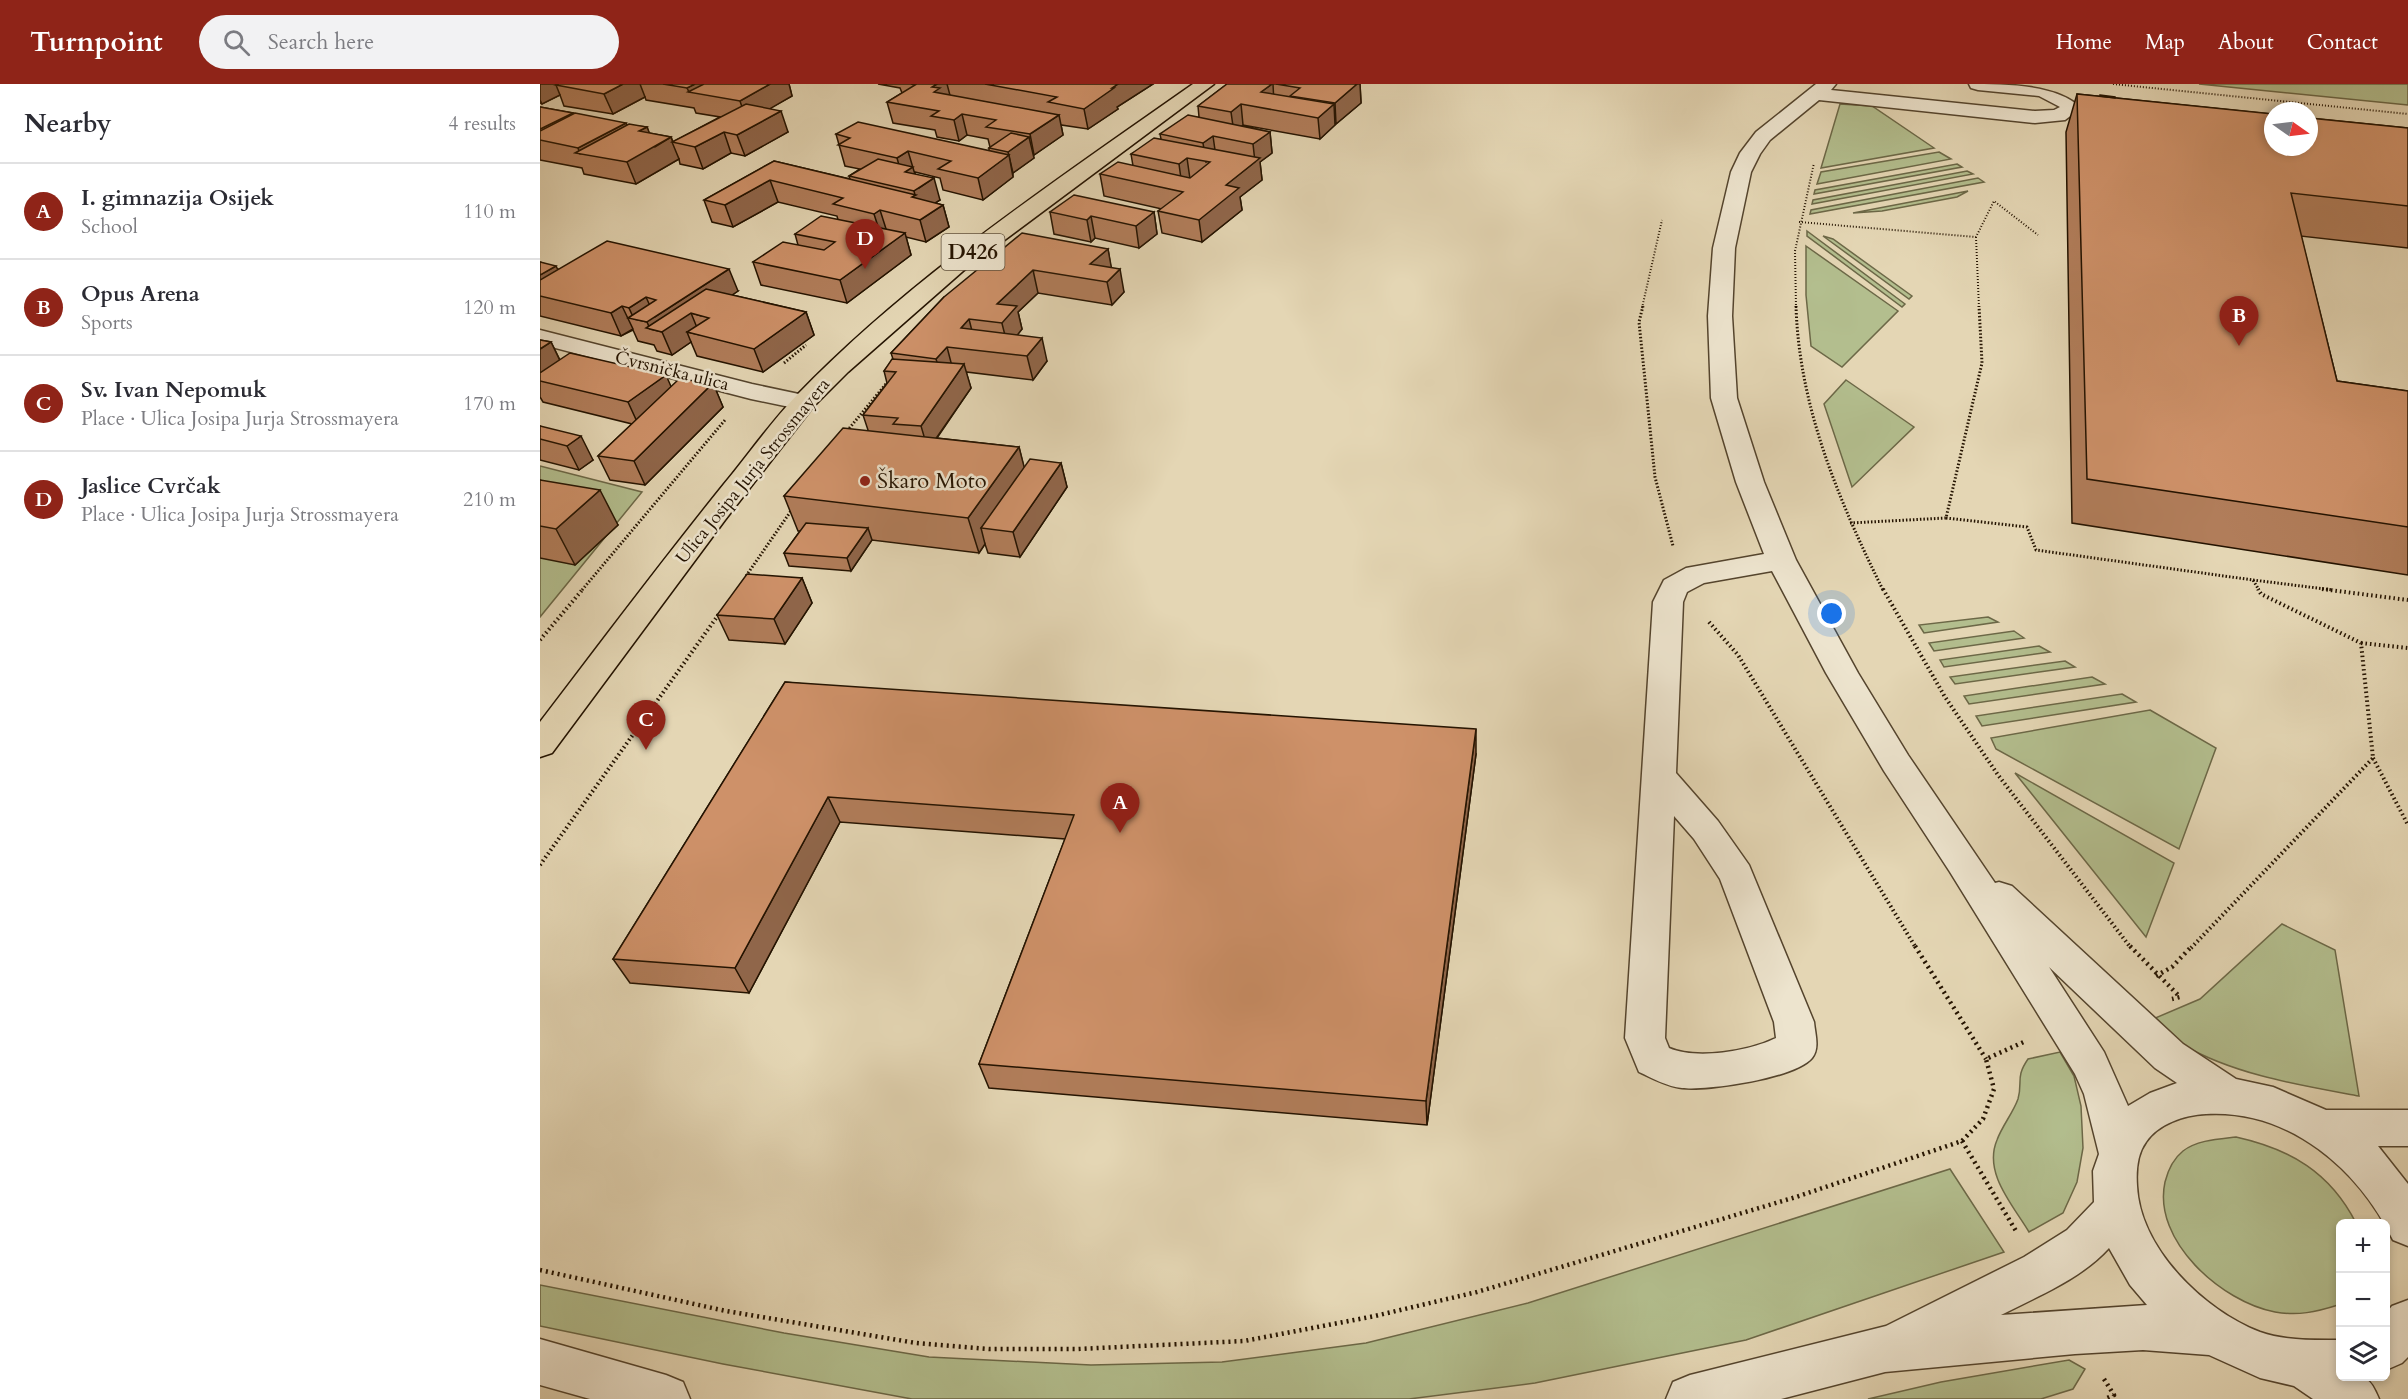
<!DOCTYPE html>
<html lang="en">
<head>
<meta charset="utf-8">
<style>
	:root { --surface:#fff; --page:#f2f2f3; --text:#2b2b33; --muted:#7c7c81; --line:#e1e1e2; --accent:#8f2418 }
	body { margin:0; font-family:Cardo,serif; background:var(--page); color:var(--text) }
	.controls { position:absolute; right:18px; bottom:18px; display:grid; overflow:hidden; border-radius:9px; box-shadow:0 3px 9px #0003 }
	.controls button { width:54px; height:54px; display:grid; place-items:center; padding:0; border:0; border-bottom:2px solid var(--line); background:var(--surface); color:var(--text); font:30px sans-serif }
	.compass { position:absolute; left:1724px; top:18px; width:54px; height:54px; border-radius:50%; background:var(--surface); box-shadow:0 3px 9px #0003; rotate:104deg }
	.you { position:absolute; left:1292px; top:530px; width:21px; height:21px; margin:-15px; border:4px solid #fff; border-radius:50%; background:#1a73e8; box-shadow:0 0 0 9px #1a73e833 }
	.badge { display:grid; place-items:center; width:39px; height:39px; border-radius:50%; background:var(--accent); color:#fff; font-size:20px; font-weight:700 }
	.pin { position:absolute; translate:-50% -50px; filter:drop-shadow(0 2px 3px #0008) }
	.pin::after { content:''; position:absolute; top:32px; width:21px; height:18px; background:inherit; clip-path:polygon(0 0,100% 0,50% 100%) }
	.list { margin:0; padding:0; list-style:none }
	h2 { display:flex; justify-content:space-between; align-items:center; height:78px; margin:0; padding:0 24px; font-size:26px }
	h2 small { font-size:20px; font-weight:400; color:var(--muted) }
	.list li { display:grid; grid-template-columns:39px 1fr auto; gap:18px; align-items:center; box-sizing:border-box; height:96px; padding:0 24px; border-top:2px solid var(--line) }
	.list b { display:block; font-size:22px; white-space:nowrap }
	.list p { margin:0; font-size:20px; white-space:nowrap; color:var(--muted) }
	.list em { font-size:20px; font-style:normal; color:var(--muted) }
	.icon { flex:none; width:33px; height:33px; fill:none; stroke:currentColor; stroke-width:2; stroke-linecap:round; stroke-linejoin:round }
	.map { position:relative; flex:none; width:1868px; height:1315px; overflow:hidden }
	header { display:flex; align-items:center; gap:36px; box-sizing:border-box; height:84px; padding:0 30px; background:var(--accent); color:#fff }
	header strong { font-size:28px }
	nav { display:flex; gap:33px; margin-inline-start:auto; font-size:21px }
	.search { width:420px; height:54px; background:var(--page); display:flex; align-items:center; gap:15px; box-sizing:border-box; padding:0 21px; border-radius:33px; color:var(--muted); font-size:22px }
	main { display:flex }
	aside { flex:1; background:var(--surface) }
	.map>svg:first-child { display:block }
	.green { fill:#b3be8e; stroke:#6c6847; stroke-width:1.5 }
	.lines { fill:none; stroke-linecap:round; stroke-linejoin:round }
	.minor-casing { stroke:#54442d; stroke-width:3 }
	.major-casing { stroke:#241300; stroke-width:3 }
	.path-far3 { stroke:#241300; stroke-width:2; stroke-dasharray:1 2; stroke-linecap:butt }
	.path-far2 { stroke:#241300; stroke-width:3; stroke-dasharray:1.5 2; stroke-linecap:butt }
	.path-far1 { stroke:#241300; stroke-width:4; stroke-dasharray:1.5 3; stroke-linecap:butt }
	.path { stroke:#241300; stroke-width:4.5; stroke-dasharray:2 4; stroke-linecap:butt }
	.minor { fill:#ede4ce; fill-rule:evenodd }
	.major { fill:#e4d6b4; fill-rule:evenodd }
	.wall { fill:#b17d5a; stroke:#241300; stroke-width:1.5 }
	.shaded-wall { fill:#90664a; stroke:#241300; stroke-width:1.5 }
	.building { fill:#ce9169; stroke:#241300; stroke-width:1.5 }
	.poi-dot { fill:#8f2418; stroke:#ede4ce; stroke-width:2 }
	.labels { text-anchor:middle; dominant-baseline:central; stroke-width:5; stroke-linejoin:round; paint-order:stroke }
	.far-street-label { font-size:18px; fill:#241300; stroke:#ede4ce }
	.shield { fill:#ede4ce; stroke:#60523e; stroke-width:1.5 }
	.shield-label { font-size:21px; font-weight:bold; fill:#241300 }
	.poi-label { font-size:22px; fill:#241300; stroke:#ede4ce; text-anchor:start }
</style>
</head>
<body>
<header>
<strong>Turnpoint</strong>
<div class="search"><svg class="icon" aria-label="search" viewBox="0 0 24 24"><circle cx="10" cy="10" r="6"/><path d="M15 15l6 6"/></svg>Search here</div>
<nav><a>Home</a><a>Map</a><a>About</a><a>Contact</a></nav>
</header>
<main>
<aside>
<h2>Nearby<small>4 results</small></h2>
<ul class="list">
<li><span class="badge">A</span><div><b>I. gimnazija Osijek</b><p>School</p></div><em>110 m</em></li>
<li><span class="badge">B</span><div><b>Opus Arena</b><p>Sports</p></div><em>120 m</em></li>
<li><span class="badge">C</span><div><b>Sv. Ivan Nepomuk</b><p>Place · Ulica Josipa Jurja Strossmayera</p></div><em>170 m</em></li>
<li><span class="badge">D</span><div><b>Jaslice Cvrčak</b><p>Place · Ulica Josipa Jurja Strossmayera</p></div><em>210 m</em></li>
</ul>
</aside>
<div class="map">
<svg width="1868" height="1315" viewBox="0 0 1868 1315">
	<rect width="100%" height="100%" fill="#e4d6b4"/>
	<filter id="stains"><feTurbulence type="fractalNoise" baseFrequency=".00333" numOctaves="4"/><feColorMatrix values="0 0 0 0 .2 0 0 0 0 .09 0 0 0 0 .02 0 0 0 .5 -.17"/></filter>
	<radialGradient id="worn" r=".72"><stop offset=".6" stop-color="#630" stop-opacity="0"/><stop offset="1" stop-color="#630" stop-opacity=".3"/></radialGradient>
	<g class="green">
		<path d="M1659 0H1868V21Z"/>
		<path d="M1300 20 1332 22 1394 64 1281 84Z"/>
		<path d="M1399 68 1411 75 1277 100 1281 88Z"/>
		<path d="M1417 80 1422 83 1274 110 1275 106Z"/>
		<path d="M1427 87 1433 90 1272 120 1273 116Z"/>
		<path d="M1438 94 1444 98 1270 130 1271 126Z"/>
		<path d="M1428 107 1417 113 1342 127 1313 129Z"/>
		<path d="M1267 147 1365 220 1362 223 1267 152Z"/>
		<path d="M1283 152 1293 155 1372 212 1369 215Z"/>
		<path d="M1266 162 1358 227 1302 283 1271 262 1266 211Z"/>
		<path d="M1306 296 1374 343 1312 403 1284 320Z"/>
		<path d="M0 382 102 408 0 533Z"/>
		<path d="M1448 533 1458 538 1384 549 1379 541Z"/>
		<path d="M1474 547 1484 554 1394 567 1389 559Z"/>
		<path d="M1499 562 1510 568 1404 583 1400 576Z"/>
		<path d="M1525 577 1535 583 1415 600 1410 593Z"/>
		<path d="M1552 593 1565 600 1429 620 1424 612Z"/>
		<path d="M1582 610 1596 618 1442 642 1436 632Z"/>
		<path d="M1610 626 1676 664 1639 765 1456 665 1451 654Z"/>
		<path d="M1475 689 1634 779 1606 853Z"/>
		<path d="M1742 840 1795 866 1819 1012C1759 1001 1695 991 1641 960 1629 954 1618 945 1606 938L1660 915Z"/>
		<path d="M1520 968 1534 992 1541 1022 1543 1064 1537 1098 1523 1129 1489 1148C1473 1121 1443 1089 1457 1056 1462 1042 1473 1029 1478 1015 1483 997 1475 994 1488 975Z"/>
		<path d="M1696 1053C1750 1065 1790 1088 1816 1139L1800 1140V1218L1798 1221C1776 1228 1758 1232 1735 1228 1682 1218 1612 1157 1625 1098 1628 1086 1633 1075 1643 1067 1657 1056 1679 1055 1696 1053Z"/>
		<path d="M1410 1085 1464 1168 1206 1256 995 1299 869 1315H372L183 1280 0 1242V1201L244 1249 389 1273 551 1281 682 1278 826 1259 988 1219Z"/>
		<path d="M1529 1276 1545 1285 1533 1305 1501 1315H1328L1401 1298Z"/>
	</g>
	<g class="lines">
		<g class="minor-casing">
			<g id="minor">
				<path d="M1276 0H1296L1291 6 1495 27 1514 26 1520 23 1499 12 1438 6 1431 4 1429 0C1464 0 1517 0 1541 24L1525 36 1495 39 1279 16 1230 56 1220 70 1211 88 1195 164 1192 232 1197 314 1224 398 1256 476 1318 589 1368 671 1455 799 1459 798 1472 802 1643 960 1696 995 1733 1003 1786 1026H1868V1062H1838L1868 1100V1162L1853 1156C1819 1086 1750 1025 1666 1030 1644 1031 1618 1040 1606 1058 1597 1070 1596 1088 1597 1102 1600 1164 1663 1226 1720 1248 1746 1257 1773 1256 1800 1256V1292C1825 1292 1829 1291 1839 1315H1773L1754 1302 1720 1294 1669 1271 1603 1266 1535 1270 1345 1288 1241 1315H1126L1133 1298 1150 1291 1346 1242 1484 1173 1527 1146 1554 1118 1553 1087 1559 1070 1544 1010 1535 990 1410 788 1344 687 1286 589 1232 487 1164 499 1147 508 1143 518 1136 689 1178 737 1209 781 1274 938C1275 950 1280 964 1272 974 1255 994 1169 1007 1142 1004 1128 1003 1112 994 1099 988L1085 954 1113 518 1124 496 1146 484 1224 470 1196 398 1171 314 1168 232 1173 164 1191 88 1200 69 1216 48ZM1134 732 1154 755 1180 795 1234 938 1236 954C1209 967 1157 976 1129 964L1125 954ZM1509 883 1615 984 1637 999 1610 1009 1588 1022 1564 968ZM1569 1164 1590 1201 1607 1221 1461 1231C1498 1212 1541 1195 1569 1164Z"/>
				<path d="M0 246 212 300 273 313 277 318 273 323 264 326 211 315 0 260Z"/>
				<path d="M1868 1216V1273L1862 1279 1846 1286V1229L1852 1222Z"/>
				<path d="M0 1255 126 1291 143 1298 150 1315H50L0 1301Z"/>
			</g>
		</g>
		<g class="major-casing">
			<path id="major" d="M653 0H674L423 187 308 288 273 323 185 436 12 669 0 673V638C61 558 121 478 184 400 208 371 231 338 257 311 372 192 518 95 653 0Z"/>
		</g>
		<g class="path-far3">
			<path d="M1573 0 1868 30"/>
			<path d="M1259 138 1436 153 1454 117 1498 151"/>
			<path d="M1436 153 1439 224"/>
			<path d="M1102 224 1122 136"/>
			<path d="M1256 224 1255 167 1274 79"/>
		</g>
		<g class="path-far2">
			<path d="M1103 222 1099 238 1115 393 1133 462"/>
			<path d="M1256 222C1259 323 1299 417 1343 506"/>
			<path d="M244 279 266 261"/>
			<path d="M307 347 350 295"/>
			<path d="M1406 434 1487 443 1496 466 1713 496 1719 506"/>
			<path d="M1310 439 1406 434 1442 279 1439 222"/>
			<path d="M206 492 253 424"/>
			<path d="M1713 496 1793 506"/>
			<path d="M42 506 185 336"/>
		</g>
		<g class="path-far1">
			<path d="M1343 505 1405 613 1458 691 1591 864"/>
			<path d="M1782 505 1868 516"/>
			<path d="M1169 538 1198 571 1376 864"/>
			<path d="M0 556 43 505"/>
			<path d="M1821 559 1868 564"/>
			<path d="M1833 674 1868 741"/>
			<path d="M0 781 179 530"/>
			<path d="M1651 864 1833 674 1821 559 1721 510 1718 505"/>
		</g>
		<g class="path">
			<path d="M1375 862 1446 975"/>
			<path d="M1590 862 1640 913 1632 915"/>
			<path d="M1616 892 1632 883 1652 862"/>
			<path d="M1422 1057 1476 1147"/>
			<path d="M0 1186 186 1227 376 1259 449 1265H538L704 1257 835 1232 937 1208 1256 1113 1422 1057 1443 1035 1454 1005 1446 975 1486 957"/>
			<path d="M1564 1295 1574 1311 1565 1315"/>
		</g>
		<use href="#minor" class="minor"/>
		<use href="#major" class="major"/>
	</g>
	<g class="wall">
		<path d="M0 0H249L252 12 230 24 248 48 205 72 191 69 163 85 140 80 139 75 96 100 44 90 42 84 0 76V23L33 29V30L86 41 107 43 109 49 131 53 133 58 180 33 156 29 154 24 106 16 105 13 73 30 24 22 20 11 2 20 0 19Z"/>
		<path d="M338 0H613L577 23 578 25 548 45 521 41 523 51 494 71H493L494 74 473 89V93L443 116 403 106 400 94 375 88V90L400 116 395 119 403 121 409 143 386 158 366 153 371 171 307 219 221 201 213 178 258 161 255 150 298 136 297 132 238 118 193 143 172 138 164 116 234 77 310 95 309 92 320 85 305 82 296 50 449 67V64L450 63 448 55 427 51 419 57 397 53 395 46 353 39 347 18 362 9 360 4Z"/>
		<path d="M687 0H820L821 19 796 40H795V41L780 55 703 41 702 42 730 48 732 69 720 78 722 96 700 113 702 126 662 158 622 149 618 127 622 125 564 112 560 90 593 82 591 70 621 55 620 50 659 33 658 22Z"/>
		<path d="M1537 10 1868 44V164L1761 152 1797 297 1868 307V491L1532 439 1526 48Z"/>
		<path d="M510 128H614L617 150 599 164 555 154 551 158 514 150Z"/>
		<path d="M568 165 571 184 584 208 572 221 498 209 478 228 482 245 477 251 507 277 493 296 426 288 431 304 397 354 479 363 484 384 521 379 527 403 480 473 448 469 445 460 439 469 332 456 311 487 249 482 244 469 260 447H258L244 412 328 346 323 331 347 299 344 287 353 275 351 269 404 213Z"/>
		<path d="M0 178 18 185 198 207 192 211 266 228 274 251 223 288 157 272 151 258 132 271 117 267 114 261 98 257 93 246 81 252 0 232Z"/>
		<path d="M0 256 11 258 20 276 131 303 173 299 183 323 105 401 70 396 58 372 92 340 3 318 0 313Z"/>
		<path d="M0 342 53 376 39 386 0 376Z"/>
		<path d="M0 396 78 441 35 481 0 474Z"/>
		<path d="M262 494 272 519 245 560 189 556 177 531Z"/>
		<path d="M245 598 936 670 887 1041 449 1004 439 980 525 755 300 738 209 909 90 899 73 875Z"/>
	</g>
	<g class="shaded-wall">
		<path d="M0 0H41L16 1 20 11 2 20 0 16Z"/>
		<path d="M83 0H100L105 13 73 30 64 10Z"/>
		<path d="M155 0H189L149 8 147 4Z"/>
		<path d="M230 0H249L252 12 207 38 200 17Z"/>
		<path d="M397 0H407L411 15 399 29 392 3Z"/>
		<path d="M578 0H613L577 23 578 25 548 45 544 25Z"/>
		<path d="M732 0H733L734 20 721 8Z"/>
		<path d="M817 0H820L821 19 796 40 795 19Z"/>
		<path d="M701 20 703 41 694 49 691 28Z"/>
		<path d="M794 20 795 41 780 55 778 34Z"/>
		<path d="M241 27 248 48 205 72 197 51Z"/>
		<path d="M33 29 41 50 0 56V45Z"/>
		<path d="M422 30 427 51 419 57 414 36Z"/>
		<path d="M519 31 523 51 494 71 490 50Z"/>
		<path d="M86 39 94 60 40 70 38 64Z"/>
		<path d="M107 43 115 63 131 53 133 59 132 58 139 75 96 100 87 78 99 47Z"/>
		<path d="M184 48 191 69 163 85 155 63Z"/>
		<path d="M730 48 732 69 720 78 722 96 700 113 702 126 662 158 659 136 686 101 715 78 713 60Z"/>
		<path d="M673 52 676 73 666 78 663 59Z"/>
		<path d="M489 53 494 74 473 89 468 68Z"/>
		<path d="M368 67 379 104 394 94 400 116 381 128 372 113 375 111 374 107 363 95 357 74Z"/>
		<path d="M469 71 473 93 443 116 438 94Z"/>
		<path d="M647 74 650 95 642 102 639 80Z"/>
		<path d="M230 96 238 118 193 143 185 121Z"/>
		<path d="M403 121 409 143 386 158 380 136Z"/>
		<path d="M340 126 347 148 341 152 334 130Z"/>
		<path d="M614 128 617 150 599 164 596 142Z"/>
		<path d="M551 132 555 154 551 158 547 136Z"/>
		<path d="M365 149 371 171 307 219 300 196Z"/>
		<path d="M568 165 572 187 550 180Z"/>
		<path d="M16 182 27 204 0 212V191Z"/>
		<path d="M189 185 198 207 161 232 151 229 160 251 147 248 151 258 132 271 122 248 110 245 107 238 94 235 89 224 106 213 115 233Z"/>
		<path d="M580 185 584 208 572 221 567 198Z"/>
		<path d="M493 186 498 209 478 228 482 245 468 263 457 220Z"/>
		<path d="M82 222 93 245 81 252 71 229Z"/>
		<path d="M266 228 274 251 223 288 214 265Z"/>
		<path d="M429 235 435 259 421 244Z"/>
		<path d="M502 254 507 277 493 296 487 272Z"/>
		<path d="M11 258 22 281 0 296V265Z"/>
		<path d="M407 263 413 286 403 298 396 275Z"/>
		<path d="M424 280 431 304 388 366 381 342Z"/>
		<path d="M126 291 136 314 99 342 88 318Z"/>
		<path d="M173 299 183 323 105 401 94 377Z"/>
		<path d="M41 352 53 376 39 386 27 362Z"/>
		<path d="M479 363 488 398 441 444 445 460 439 469 428 434Z"/>
		<path d="M521 379 527 403 480 473 473 448Z"/>
		<path d="M60 406 78 441 35 481 16 445Z"/>
		<path d="M328 444 332 456 311 487 307 474Z"/>
		<path d="M262 494 272 519 245 560 234 535Z"/>
		<path d="M936 645V670L887 1041 886 1017Z"/>
		<path d="M288 713 300 738 209 909 195 884Z"/>
	</g>
	<g class="building">
		<path d="M19 0H83L64 10 16 1Z"/>
		<path d="M123 0H155L147 4Z"/>
		<path d="M164 0H230L200 17 148 8Z"/>
		<path d="M371 0H397L392 3 400 4 394 8 519 31 490 50 446 43 456 36 422 30 414 36 391 32 399 27 347 18 375 1Z"/>
		<path d="M445 0H578L572 4H574L544 25 508 18 517 13Z"/>
		<path d="M687 0H732L721 8 794 20 778 34 701 20 691 28 658 22Z"/>
		<path d="M736 0H817L795 19 750 12 760 4Z"/>
		<path d="M1537 10 1733 30V63H1769V34L1868 44V122L1751 109 1797 297 1868 307V443L1547 395Z"/>
		<path d="M1560 11 1575 13V14L1560 12Z"/>
		<path d="M206 20 241 27 197 51 184 48 155 63 132 58Z"/>
		<path d="M0 23 33 29 0 45Z"/>
		<path d="M35 29 86 39 38 64 0 56V47Z"/>
		<path d="M648 31 730 48 713 60 673 52 663 59 620 50Z"/>
		<path d="M318 38 469 71 438 94 398 85 411 77 368 67 357 74 298 61 310 54 296 50Z"/>
		<path d="M89 40 107 43 99 47 131 53 87 78 35 69Z"/>
		<path d="M471 49 489 53 468 68 449 64Z"/>
		<path d="M614 54 720 74 686 101 699 104 659 136 618 127 643 108 560 90 578 78 650 94 670 78 647 74 639 80 591 70Z"/>
		<path d="M338 75 373 83 365 88 394 94 374 107 309 92Z"/>
		<path d="M234 77 376 111 372 113 403 121 380 136 340 126 334 130 293 120 303 114 230 96 185 121 164 116Z"/>
		<path d="M534 111 614 128 596 142 551 132 547 136 510 128Z"/>
		<path d="M281 132 365 149 300 196 213 178 243 158 284 166 295 158 255 150Z"/>
		<path d="M482 149 568 165 550 180 580 185 567 198 493 186 457 220 477 222 462 239 429 235 421 244 502 254 487 272 407 263 396 275 351 269 404 213Z"/>
		<path d="M67 157 189 185 107 238 88 234 116 216 106 213 89 224 82 222 71 229 0 212V196Z"/>
		<path d="M0 178 16 182 0 191Z"/>
		<path d="M166 205 266 228 214 265 147 248 169 234 151 229 122 248 106 244Z"/>
		<path d="M0 256 11 258 0 265Z"/>
		<path d="M30 269 126 291 88 318 0 297V289Z"/>
		<path d="M352 275 424 280 381 342 353 340 358 334 323 331 356 288 344 287Z"/>
		<path d="M139 295 173 299 94 377 58 372Z"/>
		<path d="M0 342 41 352 27 362 0 355Z"/>
		<path d="M303 344 479 363 428 434 244 412Z"/>
		<path d="M490 375 521 379 473 448 441 444Z"/>
		<path d="M0 396 60 406 16 445 0 442Z"/>
		<path d="M266 439 328 444 307 474 244 469Z"/>
		<path d="M207 490 262 494 234 535 177 531Z"/>
		<path d="M245 598 936 645 886 1017 439 980 534 731 288 713 195 884 73 875Z"/>
	</g>
	<circle class="poi-dot" cx="325" cy="397" r="6"/>
	<g class="labels">
		<g class="far-street-label">
			<text transform="translate(132 287) rotate(14)">Čvrsnička ulica</text>
			<text transform="translate(213 387) rotate(-51)">Ulica Josipa Jurja Strossmayera</text>
		</g>
		<rect class="shield" x="401.5" y="150" width="63" height="36" rx="4.5"/>
		<g class="shield-label">
			<text x="433" y="168">D426</text>
		</g>
		<g class="poi-label">
			<text x="337" y="397">Škaro Moto</text>
		</g>
	</g>
	<rect width="100%" height="100%" filter="url(#stains)"/>
	<rect width="100%" height="100%" fill="url(#worn)"/>
</svg>
<div class="controls">
<button>+</button>
<button>−</button>
<button><svg class="icon" aria-label="layers" viewBox="0 0 24 24"><path d="M12 4l9 5-9 5-9-5zM3 14l9 5 9-5"/></svg></button>
</div>
<svg class="compass" viewBox="-18 -18 36 36"><path d="M0-13l5 13h-10z" fill="#e53935"/><path d="M0 13l5-13h-10z" fill="#7c7c81"/></svg>
<div class="you"></div>
<div class="pin badge" style="left:580px;top:749px">A</div>
<div class="pin badge" style="left:1699px;top:262px">B</div>
<div class="pin badge" style="left:106px;top:666px">C</div>
<div class="pin badge" style="left:325px;top:185px">D</div>
</div>
</main>
</body>
</html>
